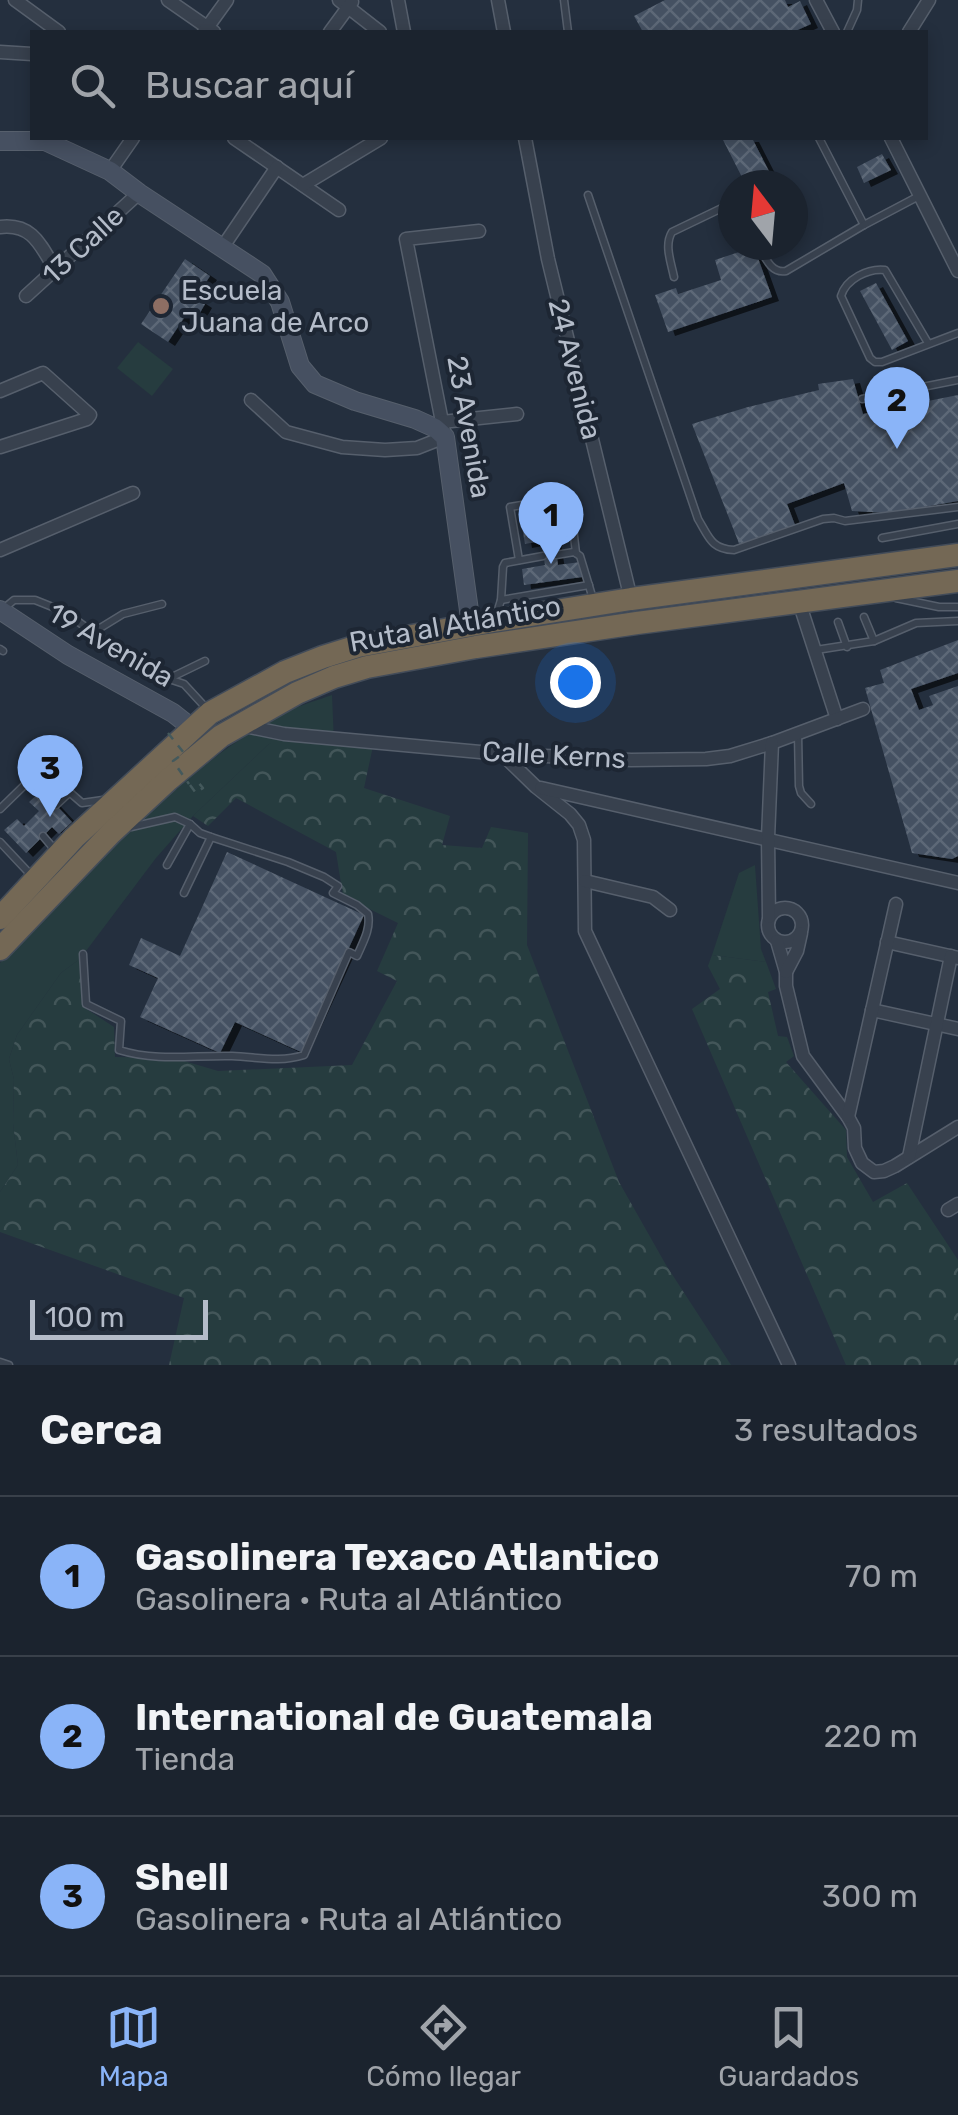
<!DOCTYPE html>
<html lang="es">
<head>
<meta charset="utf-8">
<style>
	:root { --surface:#1b232e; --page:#282f3a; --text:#f1f3f6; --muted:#a0a4aa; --line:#39404a; --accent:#8ab4f8 }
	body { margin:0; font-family:Rubik,sans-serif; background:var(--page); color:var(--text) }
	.compass { position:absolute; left:718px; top:170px; width:90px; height:90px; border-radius:50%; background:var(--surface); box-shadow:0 5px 15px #0003; rotate:344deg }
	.scale { position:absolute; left:30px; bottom:25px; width:178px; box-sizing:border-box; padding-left:10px; border:5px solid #b4bcc9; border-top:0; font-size:28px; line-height:35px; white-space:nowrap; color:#b4bcc9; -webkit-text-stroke:8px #1d2633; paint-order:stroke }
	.you { position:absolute; left:575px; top:682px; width:35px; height:35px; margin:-25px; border:8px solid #fff; border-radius:50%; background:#1a73e8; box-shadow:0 0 0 15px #1a73e833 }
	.badge { display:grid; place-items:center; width:65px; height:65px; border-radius:50%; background:var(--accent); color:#111; font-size:32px; font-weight:700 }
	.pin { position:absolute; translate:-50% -82px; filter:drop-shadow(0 2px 5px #0008) }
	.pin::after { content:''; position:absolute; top:52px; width:35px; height:30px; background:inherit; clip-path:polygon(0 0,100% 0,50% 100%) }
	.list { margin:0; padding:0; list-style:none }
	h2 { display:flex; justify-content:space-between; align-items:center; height:130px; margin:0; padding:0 40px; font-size:42px }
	h2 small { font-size:32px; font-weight:400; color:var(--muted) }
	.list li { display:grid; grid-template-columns:65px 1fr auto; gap:30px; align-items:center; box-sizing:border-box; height:160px; padding:0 40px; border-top:2px solid var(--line) }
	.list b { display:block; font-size:38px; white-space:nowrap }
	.list p { margin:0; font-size:32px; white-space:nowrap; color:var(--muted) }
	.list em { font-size:32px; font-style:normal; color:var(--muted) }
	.icon { flex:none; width:55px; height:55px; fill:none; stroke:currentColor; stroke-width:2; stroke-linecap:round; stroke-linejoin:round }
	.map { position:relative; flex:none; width:958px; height:1365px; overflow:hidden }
	.search { position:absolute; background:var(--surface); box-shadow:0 5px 15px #0003; left:30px; right:30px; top:30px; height:110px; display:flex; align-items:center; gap:25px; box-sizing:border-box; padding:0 35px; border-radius:0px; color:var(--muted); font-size:38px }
	.sheet { height:610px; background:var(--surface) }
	nav { display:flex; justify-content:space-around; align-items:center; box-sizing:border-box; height:140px; border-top:2px solid var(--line); background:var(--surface); font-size:28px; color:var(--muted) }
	nav a { display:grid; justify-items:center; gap:5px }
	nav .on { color:var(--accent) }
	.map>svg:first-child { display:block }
	.grass { fill:#263c3f }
	.forest { fill:url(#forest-crowns) }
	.building { fill:url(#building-cross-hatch); filter:url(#shadow) }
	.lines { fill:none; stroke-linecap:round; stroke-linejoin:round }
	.lane-casing { stroke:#565f6c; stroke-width:9 }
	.street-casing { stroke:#565f6c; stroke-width:15 }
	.secondary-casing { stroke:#565f6c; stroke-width:20 }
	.highway-casing { stroke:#434c59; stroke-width:25 }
	.path { stroke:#44595c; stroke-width:2.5; stroke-dasharray:8 8; stroke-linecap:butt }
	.lane { stroke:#38414e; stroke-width:6 }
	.street { stroke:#38414e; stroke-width:12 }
	.secondary { stroke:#465061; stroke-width:18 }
	.highway { stroke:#746855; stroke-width:22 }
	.path-bridge { stroke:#44595c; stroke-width:2.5; stroke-dasharray:8 8; stroke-linecap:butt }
	.education-dot { fill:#8d6e63; stroke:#1d2633; stroke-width:4 }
	.labels { text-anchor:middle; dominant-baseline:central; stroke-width:8; stroke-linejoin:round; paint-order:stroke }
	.street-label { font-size:28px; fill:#b4bcc9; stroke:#1d2633 }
	.poi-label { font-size:28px; fill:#b4bcc9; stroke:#1d2633; text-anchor:start }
</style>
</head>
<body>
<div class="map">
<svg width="958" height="1365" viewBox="0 0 958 1365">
	<defs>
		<pattern id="forest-crowns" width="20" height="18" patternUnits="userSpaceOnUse" patternTransform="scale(2.5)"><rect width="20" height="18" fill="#263c3f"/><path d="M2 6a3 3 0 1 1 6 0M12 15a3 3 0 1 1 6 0" fill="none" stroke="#435659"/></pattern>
		<pattern id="building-cross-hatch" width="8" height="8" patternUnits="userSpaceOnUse" patternTransform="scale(2.5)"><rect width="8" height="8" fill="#455162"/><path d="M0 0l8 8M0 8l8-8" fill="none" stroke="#5d6877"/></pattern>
		<filter id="shadow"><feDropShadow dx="7" dy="4" stdDeviation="0" flood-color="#0009"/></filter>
	</defs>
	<rect width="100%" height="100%" fill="#242f3e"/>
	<g class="grass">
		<path d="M138 342 173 369 152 396 117 368Z"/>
		<path d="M332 695 334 742 269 744 193 816 156 858 80 959 61 973 17 1035 9 1059 14 1079 13 1123 18 1165 0 1192V963C43 912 91 865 141 821 186 779 233 738 289 711 303 704 318 700 332 695Z"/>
		<path d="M755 865 761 949 766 962 712 955 739 873Z"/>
	</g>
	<g class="forest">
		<path d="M284 739 373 746 364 788 450 816 442 845 482 848 491 827 528 833 527 945 619 1182 666 1265 731 1365H169L184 1298 0 1232V1192L18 1165 13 1123 14 1079 9 1059 17 1035 61 973 80 959 85 1008 114 1027 115 1057 174 1058 218 1071 352 1065 397 981 377 971 398 923 343 896 336 852 236 798 208 826 193 816 269 744Z"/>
		<path d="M712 955 766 962 776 989 768 992 778 1036 787 1037 794 1056 786 1062 846 1130 847 1157 873 1202 907 1183 958 1260V1365H846L692 1009 720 989 708 966Z"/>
	</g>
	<g class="building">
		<path d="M665 0H785L788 7 800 1 811 24 793 32H643L634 16Z"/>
		<path d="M722 138H752L776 185H746Z"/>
		<path d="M882 154 891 170 864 183 857 167Z"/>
		<path d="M754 247 772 297 668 332 655 295 676 288 678 294 721 280 715 260Z"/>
		<path d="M185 259 210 276 196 298 205 304 197 318 188 312 168 342 141 324Z"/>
		<path d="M876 283 908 341 892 350 860 291Z"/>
		<path d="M853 379 863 414 958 395V501L890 513 852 511 844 483 787 504 795 525 740 546 692 424 748 407 819 390 818 384Z"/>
		<path d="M565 508 570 536 554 539 558 565 580 562 582 577 524 585 522 569 545 565 541 541 525 544 520 516Z"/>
		<path d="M958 640V673L911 689 919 710 933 705 929 696 958 686V856L952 859 912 853 865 688 884 683 880 670Z"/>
		<path d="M42 790 72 822 59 834 52 827 26 853 4 830 17 819 24 826 39 811 29 802Z"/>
		<path d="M227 852 364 915 301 1052 235 1022 220 1053 140 1017 158 978 129 965 141 938 180 956Z"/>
	</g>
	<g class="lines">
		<g class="lane-casing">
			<g id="lane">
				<path d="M564 0 568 32"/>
				<path d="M847 32 857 10 858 0"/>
				<path d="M819 138 864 225"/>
				<path d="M588 195 698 519C709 537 711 549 734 550L823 519 834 518 845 521 958 507"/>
				<path d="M758 245C765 257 771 274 786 271L864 225 919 196"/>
				<path d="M674 277C671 262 664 245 672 232L724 207 733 208"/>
				<path d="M928 343 885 270C868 268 846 279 841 296L870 358 875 362H882L958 333"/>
				<path d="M862 399 958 380"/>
				<path d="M882 538 958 524"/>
				<path d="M556 555 574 552 580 556 593 599"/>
				<path d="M519 560 510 507 564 498 570 502 576 553"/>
				<path d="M896 598 939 607H958"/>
				<path d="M501 600 589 585"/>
				<path d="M2 610 14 600H35L65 612 117 650 169 679 184 684 207 709"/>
				<path d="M496 616 501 600 503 567 505 563 543 556"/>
				<path d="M864 617 874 641"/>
				<path d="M838 622 847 647"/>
				<path d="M92 633 123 614 162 604"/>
				<path d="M0 649 3 651"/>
				<path d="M816 650 874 641 916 623 958 621"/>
				<path d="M170 678 205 661"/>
				<path d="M798 734 799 786 801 793 811 804"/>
				<path d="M56 805 70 792"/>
				<path d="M0 809 40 770H44L82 803 103 800"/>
				<path d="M43 836 55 850"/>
				<path d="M0 842 30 874V879"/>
				<path d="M167 865 190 824"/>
				<path d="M184 893 211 837"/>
				<path d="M83 954 86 1004 121 1021 119 1050C158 1062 193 1055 232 1056 258 1057 279 1063 304 1055L349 952 357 956C363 942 371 929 368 914L357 905 333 893 338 886 324 877 288 862 211 837 200 833 190 824 175 817 131 827"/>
				<path d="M0 1362 9 1365"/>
			</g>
		</g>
		<g class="street-casing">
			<g id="street">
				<path d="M15 0 59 32"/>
				<path d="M168 0 214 32"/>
				<path d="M339 0 380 32"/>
				<path d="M398 0 404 32"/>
				<path d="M498 0 504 32"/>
				<path d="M816 0 833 32"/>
				<path d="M204 32 227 0"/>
				<path d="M330 32 352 2"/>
				<path d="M909 32 929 0"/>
				<path d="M0 52 32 54"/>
				<path d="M234 138 339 210"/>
				<path d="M525 138 548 259 631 599"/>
				<path d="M891 138 958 271"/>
				<path d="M110 171 133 138"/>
				<path d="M303 185 381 138"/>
				<path d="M0 227C33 223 41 246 56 271"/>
				<path d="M222 248 277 167"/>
				<path d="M26 296 139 193"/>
				<path d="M0 391 43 373 90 415 87 419 0 447"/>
				<path d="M251 400 286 432 342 447 385 450 417 448 445 437 406 239 479 231"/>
				<path d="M442 422 517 414"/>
				<path d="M0 550 133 493"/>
				<path d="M799 602 837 719"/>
				<path d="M240 725 284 734 502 754 631 760 706 759 730 756 772 743 863 709"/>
				<path d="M502 754 536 787 570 814 579 825 584 840 585 931 789 1365"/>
				<path d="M541 788 958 883"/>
				<path d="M585 881 653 897 670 910"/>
				<circle cx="785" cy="925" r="17"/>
				<path d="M769 917 768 838 772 743"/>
				<path d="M777 941 786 972V986L803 1056 848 1117 854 1128 855 1148 862 1163 874 1172 884 1171 895 1166 958 1127"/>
				<path d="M887 942 958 958"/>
				<path d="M786 972 797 951 801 933"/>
				<path d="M872 1010 958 1029"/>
				<path d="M848 1117 896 904"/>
				<path d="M909 1157 951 956"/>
				<path d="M948 1210 958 1204"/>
			</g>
		</g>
		<g class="secondary-casing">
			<g id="secondary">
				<path d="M0 141H45L110 171 139 193 262 274 280 302 300 366 315 384 355 401 415 419 435 428 445 437 471 625"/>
				<path d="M0 610 68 655 173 713 192 728"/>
			</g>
		</g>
		<g class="highway-casing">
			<g id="highway">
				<path d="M0 918 74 838 210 713 285 672 323 657 358 646 493 621 631 599 958 555"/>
				<path d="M0 949 111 833 168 780 221 736 297 693 334 677 367 667 476 647 637 623 958 581"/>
			</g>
		</g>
		<path class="path" d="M190 785 196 793 203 788 197 781"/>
		<use href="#lane" class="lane"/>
		<use href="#street" class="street"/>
		<use href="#secondary" class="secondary"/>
		<use href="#highway" class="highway"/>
		<path class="path-bridge" d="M168 733 184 753 173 761 189 784"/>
	</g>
	<circle class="education-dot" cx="161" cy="306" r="10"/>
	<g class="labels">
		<g class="street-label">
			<text transform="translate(83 245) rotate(-43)">13 Calle</text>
			<text transform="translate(575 369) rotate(76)">24 Avenida</text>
			<text transform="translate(469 427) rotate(80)">23 Avenida</text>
			<text transform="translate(455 624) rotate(-10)">Ruta al Atlántico</text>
			<text transform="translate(111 645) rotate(30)">19 Avenida</text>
			<text transform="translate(554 755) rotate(3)">Calle Kerns</text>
		</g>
		<g class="poi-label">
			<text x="181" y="290">Escuela<tspan x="181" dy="32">Juana de Arco</tspan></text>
		</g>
	</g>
</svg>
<svg class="compass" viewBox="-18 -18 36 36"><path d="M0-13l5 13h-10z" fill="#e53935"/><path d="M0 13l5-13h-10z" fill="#a0a4aa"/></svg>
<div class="scale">100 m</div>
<div class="you"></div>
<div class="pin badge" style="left:551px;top:564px">1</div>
<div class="pin badge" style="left:897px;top:449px">2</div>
<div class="pin badge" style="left:50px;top:817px">3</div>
<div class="search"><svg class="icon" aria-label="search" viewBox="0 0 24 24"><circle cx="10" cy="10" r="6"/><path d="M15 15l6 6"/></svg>Buscar aquí</div>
</div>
<section class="sheet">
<h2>Cerca<small>3 resultados</small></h2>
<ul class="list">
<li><span class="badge">1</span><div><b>Gasolinera Texaco Atlantico</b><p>Gasolinera · Ruta al Atlántico</p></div><em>70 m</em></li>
<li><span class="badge">2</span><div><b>International de Guatemala</b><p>Tienda</p></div><em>220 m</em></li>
<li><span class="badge">3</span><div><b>Shell</b><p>Gasolinera · Ruta al Atlántico</p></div><em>300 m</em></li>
</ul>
</section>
<nav>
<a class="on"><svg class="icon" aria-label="map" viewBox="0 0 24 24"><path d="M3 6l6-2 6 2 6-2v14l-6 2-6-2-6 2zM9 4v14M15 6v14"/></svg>Mapa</a>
<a><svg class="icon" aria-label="directions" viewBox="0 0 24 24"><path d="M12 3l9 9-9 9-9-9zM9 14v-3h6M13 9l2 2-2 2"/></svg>Cómo llegar</a>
<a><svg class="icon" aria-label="saved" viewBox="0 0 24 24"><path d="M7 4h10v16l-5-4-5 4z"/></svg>Guardados</a>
</nav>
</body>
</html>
